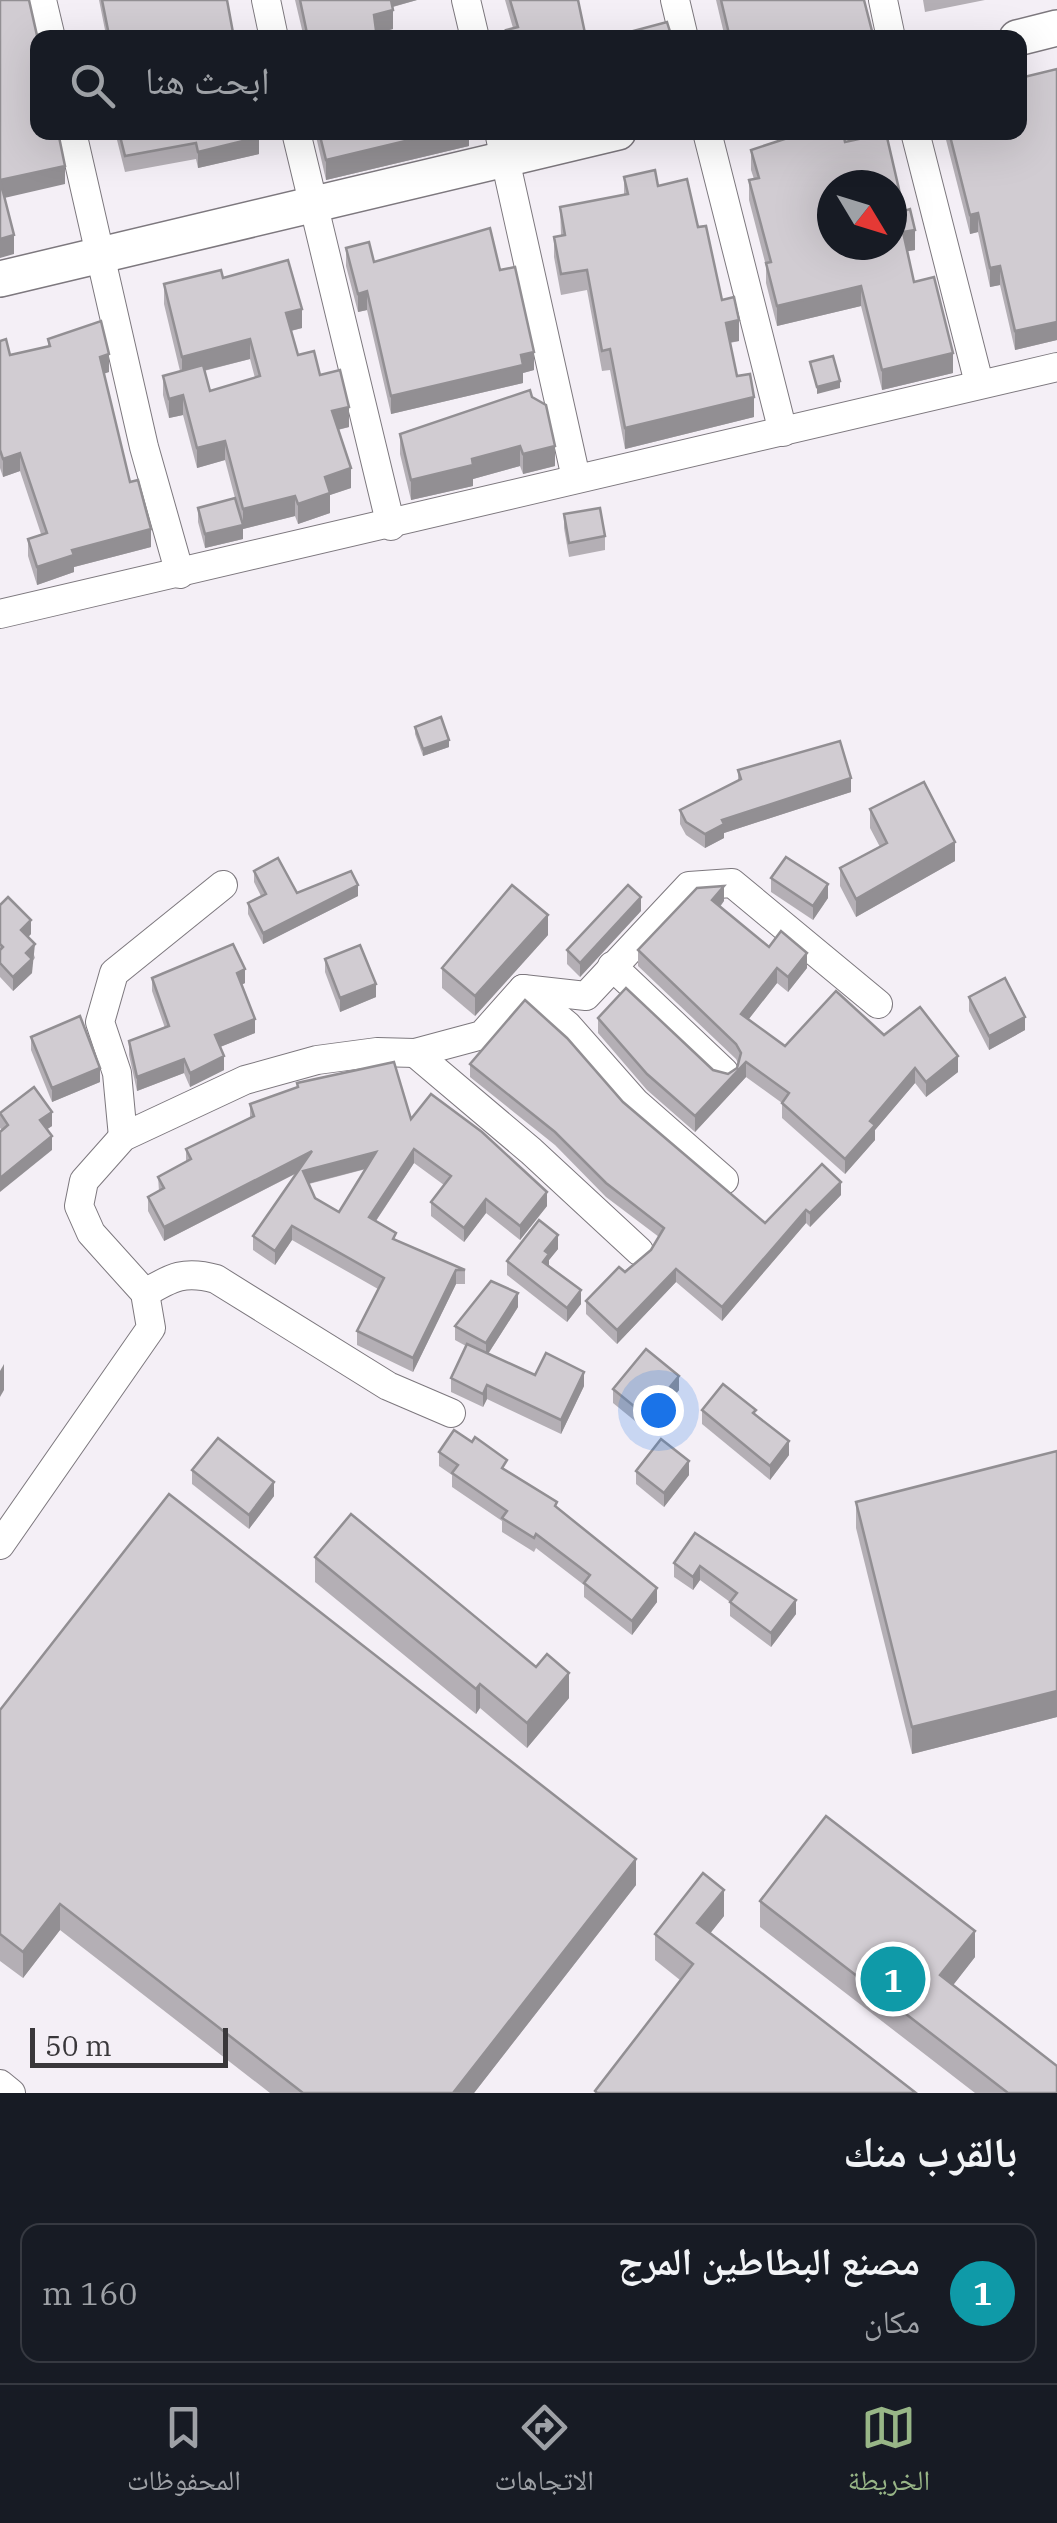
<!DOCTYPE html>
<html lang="ar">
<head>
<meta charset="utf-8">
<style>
	:root { --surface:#171b24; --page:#20242c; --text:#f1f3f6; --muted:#9ea1a6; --line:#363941; --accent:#98b687 }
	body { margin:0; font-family:"IBM Plex Serif","Noto Naskh Arabic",serif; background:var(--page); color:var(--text); direction:rtl }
	.compass { position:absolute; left:817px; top:170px; width:90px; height:90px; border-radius:50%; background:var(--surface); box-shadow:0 10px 40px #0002; rotate:128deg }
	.scale { position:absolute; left:30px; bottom:25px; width:198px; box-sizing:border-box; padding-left:10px; border:5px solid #39373a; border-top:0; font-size:28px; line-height:35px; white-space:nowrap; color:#39373a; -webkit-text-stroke:8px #f4eff6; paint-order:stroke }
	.you { position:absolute; left:658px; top:1410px; width:35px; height:35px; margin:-25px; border:8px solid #fff; border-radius:50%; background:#1a73e8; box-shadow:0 0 0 15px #1a73e833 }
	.badge { display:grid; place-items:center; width:65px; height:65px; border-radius:50%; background:var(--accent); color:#fff; font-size:32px; font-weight:700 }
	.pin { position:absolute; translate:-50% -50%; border:5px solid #fff; box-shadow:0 2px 10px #0006 }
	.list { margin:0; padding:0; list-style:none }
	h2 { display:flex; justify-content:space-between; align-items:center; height:130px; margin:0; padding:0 40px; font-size:42px }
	h2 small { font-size:32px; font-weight:400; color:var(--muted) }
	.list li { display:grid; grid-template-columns:65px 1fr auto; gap:30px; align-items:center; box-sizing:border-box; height:140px; margin:0 20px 20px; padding:0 20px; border:2px solid var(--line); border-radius:20px }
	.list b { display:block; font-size:38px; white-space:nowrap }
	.list p { margin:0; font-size:32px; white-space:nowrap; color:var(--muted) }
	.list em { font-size:32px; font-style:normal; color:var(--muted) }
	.icon { flex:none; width:55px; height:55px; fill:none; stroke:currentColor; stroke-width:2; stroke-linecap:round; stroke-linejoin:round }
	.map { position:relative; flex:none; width:1057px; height:2093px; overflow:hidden; direction:ltr }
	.search { position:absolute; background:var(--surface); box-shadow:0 10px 40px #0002; left:30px; right:30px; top:30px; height:110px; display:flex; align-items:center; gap:25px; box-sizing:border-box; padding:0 35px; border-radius:20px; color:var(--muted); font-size:38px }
	.sheet { height:290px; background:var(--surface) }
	nav { display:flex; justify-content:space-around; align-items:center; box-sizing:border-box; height:140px; border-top:2px solid var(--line); background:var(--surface); font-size:28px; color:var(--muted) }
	nav a { display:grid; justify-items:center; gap:5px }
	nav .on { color:var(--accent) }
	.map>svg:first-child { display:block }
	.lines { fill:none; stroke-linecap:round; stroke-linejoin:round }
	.minor-casing { stroke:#7d787e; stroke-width:30 }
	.tertiary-casing { stroke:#7d787e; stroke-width:38 }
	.minor { stroke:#fff; stroke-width:28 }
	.tertiary { stroke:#fff; stroke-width:35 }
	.wall { fill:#b4afb5; fill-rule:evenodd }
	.shaded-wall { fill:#928f93 }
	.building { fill:#d1ccd2; stroke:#928f93; stroke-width:2.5; fill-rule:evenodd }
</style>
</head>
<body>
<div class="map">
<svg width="1057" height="2093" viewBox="0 0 1057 2093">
	<rect width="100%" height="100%" fill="#f4eff6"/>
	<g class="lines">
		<g class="minor-casing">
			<g id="minor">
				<path d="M42 0 51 38"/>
				<path d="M266 0 274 38"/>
				<path d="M466 0 475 38"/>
				<path d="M675 0 684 38"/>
				<path d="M883 0 891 38"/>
				<path d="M72 132 144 447 180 574"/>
				<path d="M296 132 391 526"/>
				<path d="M499 132 576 478"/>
				<path d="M707 132 783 432"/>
				<path d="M915 132 979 383"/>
				<path d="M0 614 1057 367"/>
				<path d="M612 966 724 1072"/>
				<path d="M523 989 567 1025 635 1102 724 1180"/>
				<path d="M415 1053 531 1151 639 1251"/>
				<path d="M123 1137 117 1073 100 1022 114 973 223 885"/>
				<path d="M145 1293C172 1277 185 1270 216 1279L388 1386 451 1413"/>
				<path d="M0 1545 151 1328 145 1293 91 1233 79 1206 84 1181 123 1137 245 1080 317 1060 377 1052 415 1053 482 1035 523 989 586 996 689 886 732 883 878 1004"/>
				<path d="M0 2084 11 2093"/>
			</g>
		</g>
		<g class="tertiary-casing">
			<g id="tertiary">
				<path d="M1017 38 1057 28"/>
				<path d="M0 279 618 132"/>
			</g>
		</g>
		<use href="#minor" class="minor"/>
		<use href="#tertiary" class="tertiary"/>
	</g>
	<g class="wall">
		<path d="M99 0H227L234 38H97L106 35Z"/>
		<path d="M295 0H417L393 7V29L376 34 377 38H304Z"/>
		<path d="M505 0H578L586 38H506V30L513 28Z"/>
		<path d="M716 0H864L872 38H725Z"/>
		<path d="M923 0H985L925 12Z"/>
		<path d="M1057 69V340L1015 350 1000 285 990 287 978 232 970 234 944 132H1020Z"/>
		<path d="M115 132H258L259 154 198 168 196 159 125 172Z"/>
		<path d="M315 132H469V146L326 180Z"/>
		<path d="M845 142 904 211 915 250 907 251 914 282 953 373 882 390 861 306 777 326 766 283V266L749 200V180L754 179 751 170V150Z"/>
		<path d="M624 177 658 186 698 227 722 300 739 341 730 343 737 376 754 417 625 449 610 370 602 371 587 290 561 295 554 257V237L561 235 560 207 624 195Z"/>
		<path d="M346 248 374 262 500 270 534 370 523 373V383L391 414 367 310 358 312 346 266Z"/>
		<path d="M223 278 302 328 291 331 298 355 320 375 349 427 338 430 351 488 330 495V513L298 524 295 516 243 529V528V539L205 548 198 522V508L235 498 225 460 197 468 183 415 169 418 163 395V376L180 371 164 304V284ZM250 359 255 378 210 391 204 371Z"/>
		<path d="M48 339 109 372 104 373 130 482 151 547 74 567V572L37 585 28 556V539L41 534 20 471 3 477 0 468V341L10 355 48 346Z"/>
		<path d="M530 390 555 466 523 474 520 466 473 479V486L411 500 400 454V434Z"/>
		<path d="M564 514 605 536V550L569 557 564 528Z"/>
		<path d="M415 727 449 747 423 756 415 734Z"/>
		<path d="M738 770 851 792 724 833V838L705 848 686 835 680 824V810L738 780Z"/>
		<path d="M870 809 955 861 856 917 840 886V868L880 847 870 828Z"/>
		<path d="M254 871 297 893 358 896 263 944 248 914V903L261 896 254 882Z"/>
		<path d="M771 878 828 898 813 920 771 892Z"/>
		<path d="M724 901 720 907 769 947 807 968 788 992 777 983 748 1020 785 1046 884 1035 958 1072 926 1097 915 1083 875 1130V1140L845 1174 782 1118V1103L746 1077 695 1132 647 1090 598 1033V1018L713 1070 728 1074 737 1068 738 1063 736 1059 638 966V950Z"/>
		<path d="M0 905 31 934 28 937 35 958 32 961V973L13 991 0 977Z"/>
		<path d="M641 911 580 977 567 964V950Z"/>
		<path d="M548 935 475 1016 442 988V968Z"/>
		<path d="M325 959 376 997 340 1012 325 972Z"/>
		<path d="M152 978 245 983 241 985 255 1033 220 1047 224 1070 190 1087 184 1073 137 1091 129 1055V1041L165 1028 152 991Z"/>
		<path d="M969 997 1025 1030 989 1050 969 1011Z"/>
		<path d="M31 1037 100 1082 52 1102 31 1050Z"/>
		<path d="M470 1064 623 1102 765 1223 841 1195 810 1227 806 1223 722 1321 676 1282 617 1344 586 1314V1301L651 1250 659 1237 606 1197 555 1145 470 1077Z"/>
		<path d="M250 1104 411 1119 547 1206 520 1240 486 1213 464 1242 431 1216V1202L444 1185 414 1163 376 1221 396 1240 465 1270V1284H456L413 1372 357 1345V1331L378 1289 292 1240 275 1265 253 1250V1236L297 1173 164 1241 148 1211V1197L159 1191 158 1177 186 1162V1149L250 1118ZM366 1169 339 1212 315 1198 309 1184Z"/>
		<path d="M0 1113 52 1126 47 1129 52 1150 2 1130 0 1128Z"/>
		<path d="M558 1249 549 1260V1266L581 1304 567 1322 507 1275V1261Z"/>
		<path d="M518 1307 488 1354 535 1375 584 1386 561 1434 487 1399 483 1407 451 1392V1378L466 1346 455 1340V1326Z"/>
		<path d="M613 1389 679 1390 646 1430 613 1403Z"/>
		<path d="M702 1410 756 1415 789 1455 770 1480 702 1424Z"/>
		<path d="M1057 1451V1717L912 1754 856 1528V1502Z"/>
		<path d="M439 1452 507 1472 557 1507 657 1602 632 1635 584 1597V1585L536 1548 534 1552 502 1532V1521L452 1487V1475L439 1466Z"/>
		<path d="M192 1470 274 1496 249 1529 192 1484Z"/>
		<path d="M636 1471 689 1475 664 1507 636 1484Z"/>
		<path d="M695 1533 796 1614 771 1647 730 1616V1602L700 1580 693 1590 674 1577V1563Z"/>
		<path d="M315 1557 569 1698 527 1748 480 1708 476 1714 315 1582Z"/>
		<path d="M0 1710 636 1885 474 2093H270L60 1930 23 1978 0 1961Z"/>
		<path d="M760 1901 975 1957 953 1985 1057 2093H975L760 1927Z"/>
		<path d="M724 1916 710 1933 917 2093H595L680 1980 655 1960V1934Z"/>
	</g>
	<g class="shaded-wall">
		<path d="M388 0H417L388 8Z"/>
		<path d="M393 10V29L374 34V15Z"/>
		<path d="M872 31V38H844Z"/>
		<path d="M443 132H469V146L326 180V160Z"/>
		<path d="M259 137V154L198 168V152Z"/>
		<path d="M65 166V184L0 199V180Z"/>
		<path d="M978 213V232L970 234V215Z"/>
		<path d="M915 230V250L903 252V232Z"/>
		<path d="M14 235V254L0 258V239Z"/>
		<path d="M1000 266V285L990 287V268Z"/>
		<path d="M861 286V306L777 326V306Z"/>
		<path d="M367 291V310L358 312V294Z"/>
		<path d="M302 309V328L286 332V313Z"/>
		<path d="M739 320V341L726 343V323Z"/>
		<path d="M1057 322V340L1015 350V331Z"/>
		<path d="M250 339V359L182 376V357Z"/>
		<path d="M534 352V370L523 373V383L391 414V396Z"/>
		<path d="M953 353V373L882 390V370Z"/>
		<path d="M109 354V372L100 375V357Z"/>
		<path d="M840 381V388L817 394V387Z"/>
		<path d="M183 395V415L169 418V399Z"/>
		<path d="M754 397V417L625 449V428Z"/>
		<path d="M349 407V427L332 431V411Z"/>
		<path d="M225 441V460L197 468V448Z"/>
		<path d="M520 446V466L473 479V486L411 500V480L472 459Z"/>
		<path d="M555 446V466L523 474V454Z"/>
		<path d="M20 453V471L3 477V459Z"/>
		<path d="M351 468V488L330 495V513L298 524V504L325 477Z"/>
		<path d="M295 496V516L243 529V509Z"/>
		<path d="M243 525V539L205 548V534Z"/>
		<path d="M151 529V547L74 567V572L37 585V567L72 550Z"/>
		<path d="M449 740V747L423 756V749Z"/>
		<path d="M851 778V792L724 833V838L705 848V834L722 820Z"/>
		<path d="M955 842V861L856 917V899Z"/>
		<path d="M828 884V898L813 920V906Z"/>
		<path d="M358 885V896L263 944V933Z"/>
		<path d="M724 886V901L712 916V900Z"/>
		<path d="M641 897V911L580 977V963Z"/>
		<path d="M548 915V935L475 1016V996Z"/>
		<path d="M31 920V934L21 944V930Z"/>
		<path d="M35 944 32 973 13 991V977L26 953Z"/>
		<path d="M807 953V968L788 992V977Z"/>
		<path d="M777 968V983L741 1029V1014Z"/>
		<path d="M245 969V983L237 987V973Z"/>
		<path d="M376 984V997L340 1012V998Z"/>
		<path d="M1025 1017V1030L989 1050V1036Z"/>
		<path d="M255 1019V1033L215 1049V1035Z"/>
		<path d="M224 1056V1070L190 1087V1073Z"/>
		<path d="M958 1056V1072L926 1097V1082Z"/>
		<path d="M184 1059V1073L137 1091V1077Z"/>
		<path d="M746 1062V1077L695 1132V1116Z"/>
		<path d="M100 1068V1082L52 1102V1088Z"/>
		<path d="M915 1068V1083L875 1130V1140L845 1174V1159L870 1121Z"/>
		<path d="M52 1112V1126L40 1134V1120Z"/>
		<path d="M52 1136V1150L0 1192V1178Z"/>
		<path d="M414 1149V1163L369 1231V1217Z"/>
		<path d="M312 1151V1165L164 1241V1227Z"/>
		<path d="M376 1152V1166L303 1185V1171Z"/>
		<path d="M841 1182V1195L810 1227V1213Z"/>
		<path d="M547 1192V1206L520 1240V1226Z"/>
		<path d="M486 1199V1213L464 1242V1228Z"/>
		<path d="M806 1210V1223L722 1321V1307Z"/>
		<path d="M292 1226V1240L275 1265V1251Z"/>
		<path d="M558 1235V1249L549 1260V1268L543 1276 545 1251Z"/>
		<path d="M676 1269V1282L617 1344V1330Z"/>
		<path d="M456 1270V1284L413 1372V1358Z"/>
		<path d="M581 1290V1304L567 1322V1308Z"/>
		<path d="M518 1293V1307L486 1357V1343Z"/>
		<path d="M4 1364V1390L0 1397V1371Z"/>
		<path d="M584 1372V1386L561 1434V1420Z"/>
		<path d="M679 1376V1390L646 1430V1416Z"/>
		<path d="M487 1385V1399L483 1407V1394Z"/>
		<path d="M789 1441V1455L770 1480V1466Z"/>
		<path d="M689 1461V1475L664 1507V1493Z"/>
		<path d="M274 1482V1496L249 1529V1515Z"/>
		<path d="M700 1566V1580L693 1590V1577Z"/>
		<path d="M657 1588V1602L632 1635V1621Z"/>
		<path d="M796 1600V1614L771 1647V1633Z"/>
		<path d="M569 1673V1698L527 1748V1723Z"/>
		<path d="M480 1684V1708L476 1714V1689Z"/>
		<path d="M1057 1691V1717L912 1754V1727Z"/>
		<path d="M636 1859V1885L474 2093H453Z"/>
		<path d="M724 1890V1916L697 1950V1923Z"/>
		<path d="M60 1904V1930L23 1978V1952Z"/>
		<path d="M975 1931V1957L940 2002V1975Z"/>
	</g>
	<g class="building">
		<path d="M0 0H29L38 40V132H58L65 166 0 180 14 235 0 239Z"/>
		<path d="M102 0H227L234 38H177L176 33 146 38H97L109 35Z"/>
		<path d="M300 0H391L393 10 374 15 377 38H308Z"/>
		<path d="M510 0H578L586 38H509L506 30 518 27Z"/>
		<path d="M721 0H864L872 31 844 38H730Z"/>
		<path d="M667 22 672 38H607Z"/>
		<path d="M1057 69V322L1015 331 1000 266 990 268 978 213 970 215 949 132H1020V78Z"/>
		<path d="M119 132H258L259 137 198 152 196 143 125 156Z"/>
		<path d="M319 132H443L326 160Z"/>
		<path d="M806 132H843L845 142 886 133 904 211 910 209 915 230 903 232 914 282 934 277 953 353 882 370 861 286 777 306 766 263 771 262 749 180 759 178 751 150ZM832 185H892V245H832Z"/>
		<path d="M655 170 658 186 687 179 698 227 706 226 722 300 734 297 739 320 726 323 737 376 750 374 754 397 625 428 610 349 602 351 587 270 561 274 554 237 565 235 560 207 628 194 624 177Z"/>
		<path d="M490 228 500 270 515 267 534 352 521 355 523 365 391 396 367 291 358 294 346 248 369 242 374 262Z"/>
		<path d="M288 260 302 309 286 313 298 355 314 351 320 375 340 370 349 407 332 411 351 468 325 477 330 493 298 504 295 496 243 509 225 441 197 448 183 395 169 399 163 376 203 365 210 391 260 376 250 339 182 357 164 284 221 270 223 278Z"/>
		<path d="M101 321 109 354 100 357 130 482 138 480 151 529 72 550 74 555 37 567 28 539 47 533 20 453 3 459 0 450V341L6 339 10 355 50 346 48 339Z"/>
		<path d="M833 356 840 381 817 387 810 362Z"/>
		<path d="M530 390 532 397 546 405 555 446 523 454 520 446 472 459 473 465 411 480 400 434Z"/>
		<path d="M235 498 243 525 205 534 198 508Z"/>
		<path d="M600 508 605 536 569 543 564 514Z"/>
		<path d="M441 717 449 740 423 749 415 727Z"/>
		<path d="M840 741 851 778 722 820 724 824 705 834 686 822 680 810 741 779 738 770Z"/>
		<path d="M924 782 955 842 856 899 840 868 887 843 870 809Z"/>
		<path d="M786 857 828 884 813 906 771 878Z"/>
		<path d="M278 858 297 893 351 871 358 885 263 933 248 903 266 894 254 871Z"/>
		<path d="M512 885 548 915 475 996 442 968Z"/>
		<path d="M628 885 641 897 580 963 567 950Z"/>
		<path d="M724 886 712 900 769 947 781 931 807 953 788 977 777 968 741 1014 785 1046 836 991 884 1035 920 1007 958 1056 926 1082 915 1068 870 1121 875 1125 845 1159 782 1103 789 1093 746 1062 695 1116 647 1074 598 1018 626 988 713 1070 728 1074 737 1068 741 1053 736 1044 638 950 697 888Z"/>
		<path d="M8 897 31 920 21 930 35 944 26 953 32 959 13 977 0 963V950L3 947 0 944V905Z"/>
		<path d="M233 944 245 969 237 973 255 1019 215 1035 224 1056 190 1073 184 1059 137 1077 129 1041 169 1026 152 978Z"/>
		<path d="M360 945 376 984 340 998 325 959Z"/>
		<path d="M1005 978 1025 1017 989 1036 969 997Z"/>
		<path d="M525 1000 567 1038 623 1102 765 1223 822 1164 841 1182 810 1213 806 1210 722 1307 676 1269 617 1330 586 1301 619 1267 625 1272 651 1250 664 1228 606 1183 555 1132 470 1064Z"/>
		<path d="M80 1016 100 1068 52 1088 31 1037Z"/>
		<path d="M394 1062 411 1119 431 1094 482 1132 547 1192 520 1226 486 1199 464 1228 431 1202 451 1176 414 1149 369 1217 396 1233 393 1239 465 1270H456L413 1358 357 1331 384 1278 292 1226 275 1251 253 1236 312 1151 164 1227 148 1197 164 1188 158 1177 191 1159 186 1149 254 1116 250 1104 298 1087 297 1083ZM376 1152 339 1212 315 1198 303 1171Z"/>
		<path d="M34 1087 52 1112 40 1120 52 1136 0 1178V1132L8 1125 0 1113Z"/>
		<path d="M539 1220 558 1235 545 1251 549 1254 543 1262 581 1290 567 1308 507 1261Z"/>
		<path d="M491 1281 518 1293 486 1343 455 1326Z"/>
		<path d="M467 1344 535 1375 546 1353 584 1372 561 1420 487 1385 483 1394 451 1378Z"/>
		<path d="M646 1349 679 1376 646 1416 613 1389Z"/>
		<path d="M723 1384 756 1410 753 1413 789 1441 770 1466 702 1410Z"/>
		<path d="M454 1430 472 1442 475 1437 507 1460 502 1468 557 1502 555 1506 657 1588 632 1621 584 1583 590 1575 536 1534 534 1538 502 1518 507 1511 452 1473 458 1465 439 1452Z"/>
		<path d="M218 1438 274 1482 249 1515 192 1470Z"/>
		<path d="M661 1439 689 1461 664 1493 636 1471Z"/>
		<path d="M1057 1451V1691L912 1727 856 1502Z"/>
		<path d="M169 1494 636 1859 453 2093H303L60 1904 23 1952 0 1934V1710Z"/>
		<path d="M351 1514 536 1667 547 1654 569 1673 527 1723 480 1684 476 1689 315 1557Z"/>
		<path d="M695 1533 796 1600 771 1633 730 1602 737 1593 700 1566 693 1577 674 1563Z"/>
		<path d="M826 1816 975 1931 940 1975 1057 2066V2093H1008L760 1901Z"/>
		<path d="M703 1873 724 1890 697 1923 916 2093H597L595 2091 693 1964 655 1934Z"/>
	</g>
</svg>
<svg class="compass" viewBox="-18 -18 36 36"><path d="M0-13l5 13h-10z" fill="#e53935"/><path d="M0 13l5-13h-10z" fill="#9ea1a6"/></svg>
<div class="scale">50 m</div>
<div class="you"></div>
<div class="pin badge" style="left:893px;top:1979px;background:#0f9aa8">1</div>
<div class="search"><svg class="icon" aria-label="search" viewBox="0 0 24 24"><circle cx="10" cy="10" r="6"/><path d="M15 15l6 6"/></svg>ابحث هنا</div>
</div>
<section class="sheet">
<h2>بالقرب منك<small></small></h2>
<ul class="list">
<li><span class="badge" style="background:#0f9aa8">1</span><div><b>مصنع البطاطين المرج</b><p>مكان</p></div><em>160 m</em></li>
</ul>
</section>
<nav>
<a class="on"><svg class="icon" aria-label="map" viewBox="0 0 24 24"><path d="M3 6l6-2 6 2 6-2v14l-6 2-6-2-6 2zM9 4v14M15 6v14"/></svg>الخريطة</a>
<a><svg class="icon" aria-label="directions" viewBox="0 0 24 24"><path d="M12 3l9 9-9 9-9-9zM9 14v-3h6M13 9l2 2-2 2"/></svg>الاتجاهات</a>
<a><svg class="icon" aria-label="saved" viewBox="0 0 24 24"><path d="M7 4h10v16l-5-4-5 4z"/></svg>المحفوظات</a>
</nav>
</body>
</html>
